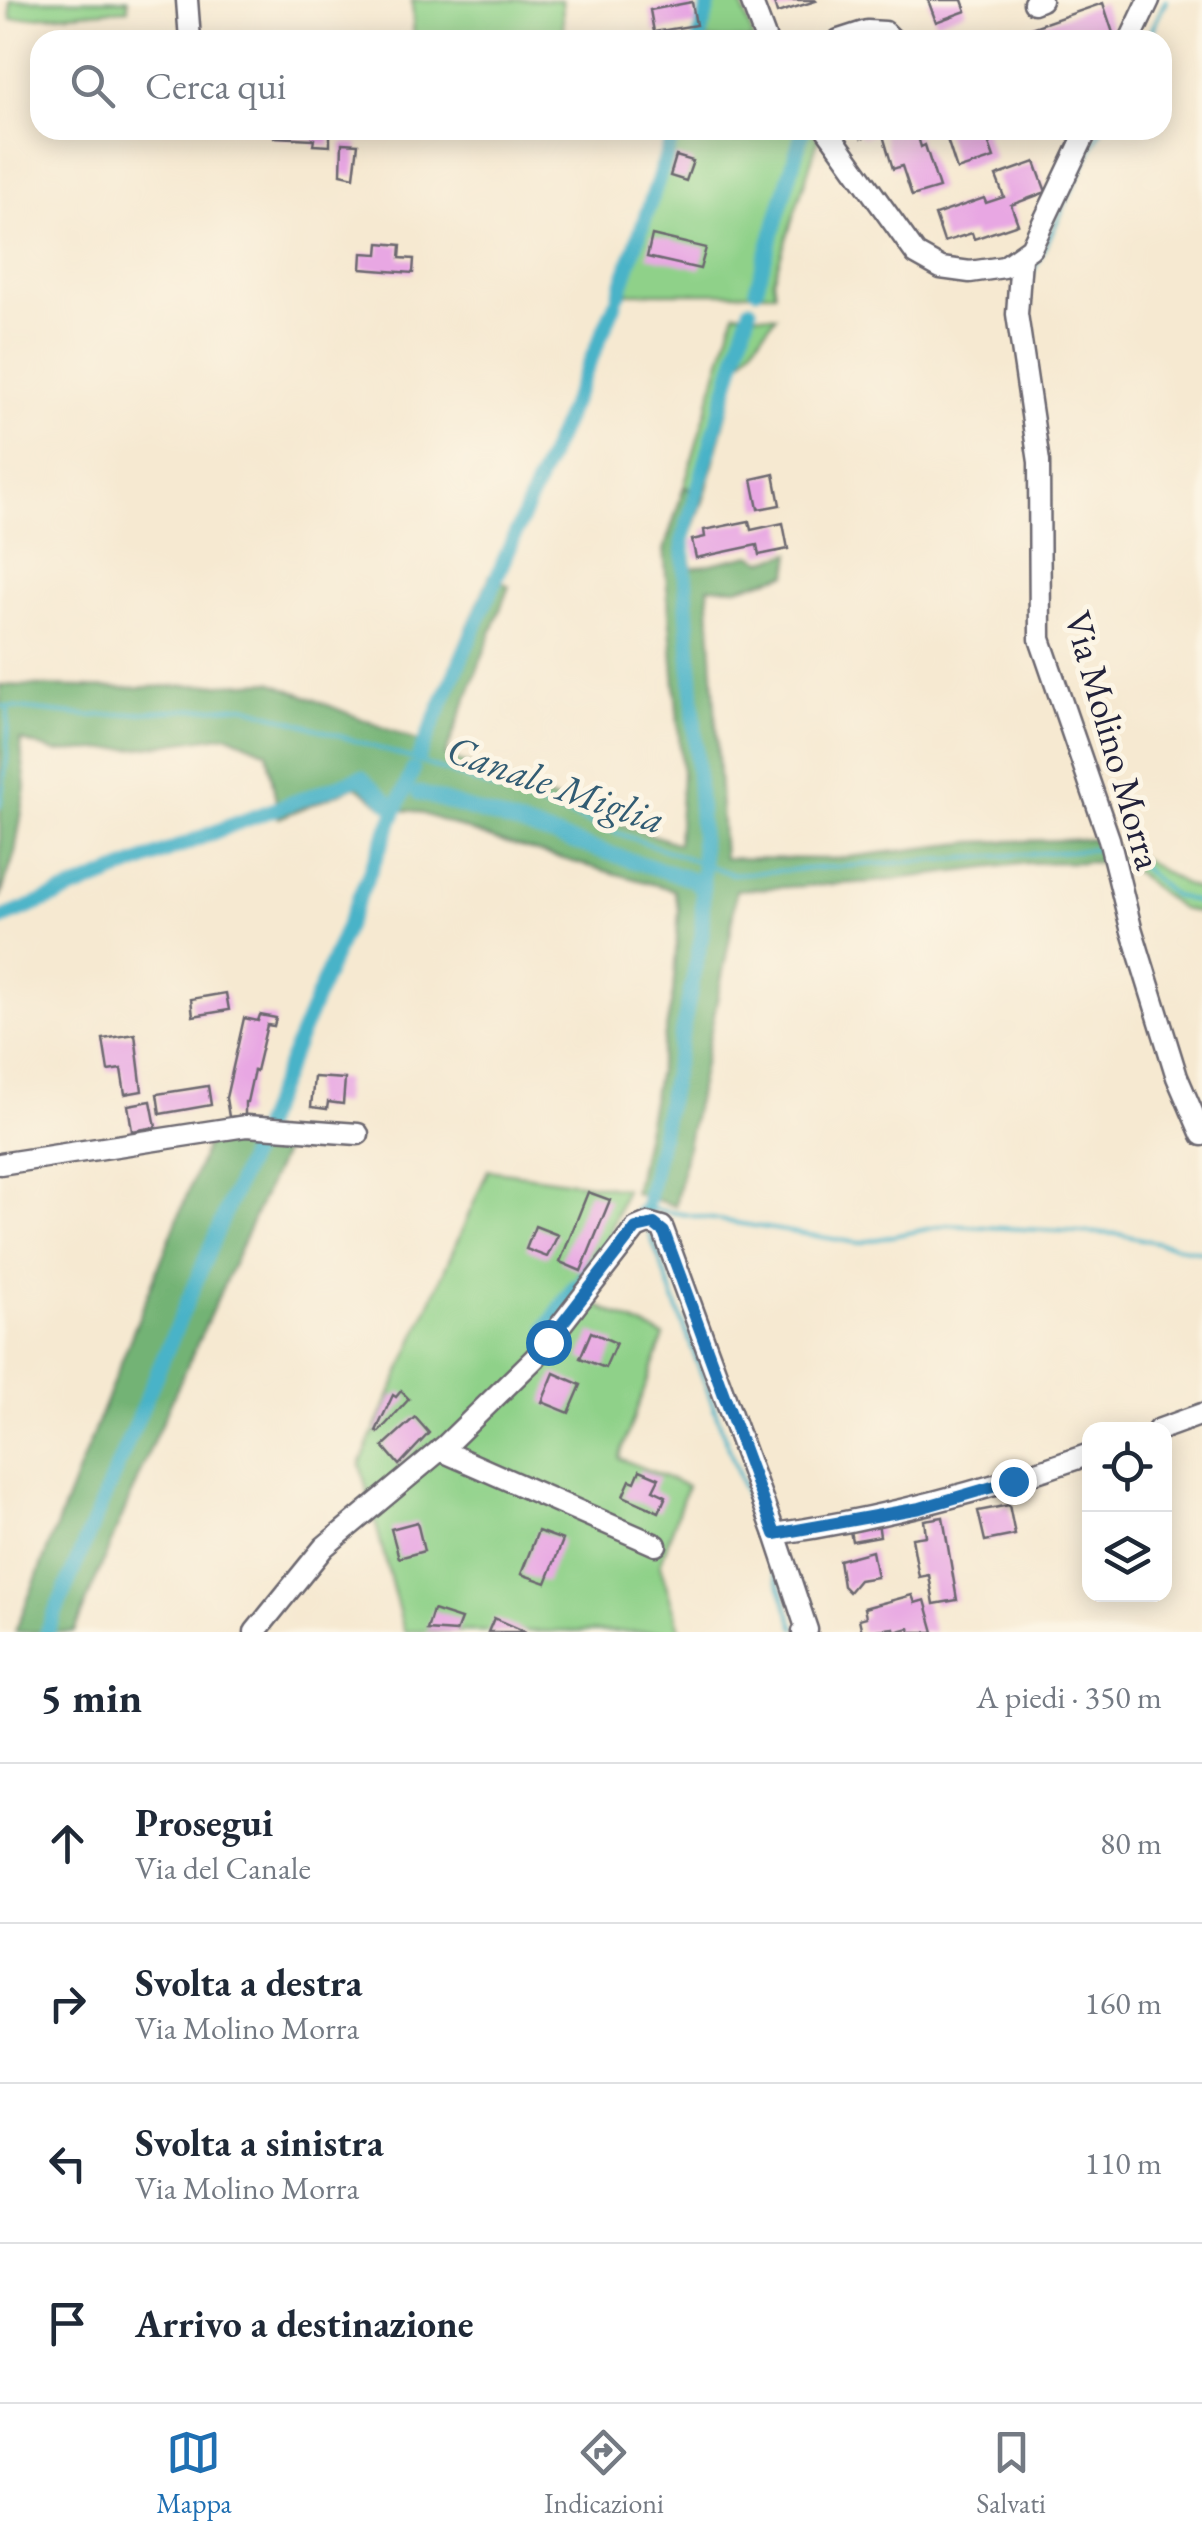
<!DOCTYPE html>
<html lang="it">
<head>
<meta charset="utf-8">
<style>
	:root { --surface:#fff; --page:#f6f6f7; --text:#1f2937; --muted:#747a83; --line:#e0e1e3; --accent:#1f6fb2 }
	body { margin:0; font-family:"EB Garamond",serif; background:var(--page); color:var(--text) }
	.controls { position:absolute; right:30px; bottom:30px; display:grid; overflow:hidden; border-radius:20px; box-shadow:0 5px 25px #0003 }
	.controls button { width:90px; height:90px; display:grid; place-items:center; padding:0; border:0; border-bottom:2px solid var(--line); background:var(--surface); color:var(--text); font:50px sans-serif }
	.stop { position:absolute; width:30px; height:30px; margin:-22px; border:8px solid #1f6fb2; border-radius:50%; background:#fff }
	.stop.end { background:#1f6fb2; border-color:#fff; box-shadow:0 2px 10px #0008 }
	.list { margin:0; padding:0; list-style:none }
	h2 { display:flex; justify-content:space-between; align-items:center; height:130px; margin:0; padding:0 40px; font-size:42px }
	h2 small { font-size:32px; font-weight:400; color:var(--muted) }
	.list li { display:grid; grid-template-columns:65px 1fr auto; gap:30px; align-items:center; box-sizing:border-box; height:160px; padding:0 40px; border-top:2px solid var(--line) }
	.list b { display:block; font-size:38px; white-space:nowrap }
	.list p { margin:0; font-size:32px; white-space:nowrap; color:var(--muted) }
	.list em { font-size:32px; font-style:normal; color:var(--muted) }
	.icon { flex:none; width:55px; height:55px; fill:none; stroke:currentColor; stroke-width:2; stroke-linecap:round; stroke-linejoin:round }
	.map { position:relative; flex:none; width:1202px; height:1632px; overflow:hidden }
	.search { position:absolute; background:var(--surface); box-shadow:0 5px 25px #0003; left:30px; right:30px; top:30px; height:110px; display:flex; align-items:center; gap:25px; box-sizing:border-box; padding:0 35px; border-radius:30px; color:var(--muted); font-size:38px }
	.sheet { height:770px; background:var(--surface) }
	nav { display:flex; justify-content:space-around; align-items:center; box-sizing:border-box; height:140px; border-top:2px solid var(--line); background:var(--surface); font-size:28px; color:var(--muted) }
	nav a { display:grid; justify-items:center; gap:5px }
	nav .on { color:var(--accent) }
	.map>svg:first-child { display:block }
	.green { fill:#8fd189; stroke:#587a62; stroke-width:2.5 }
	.forest { fill:#73b375; stroke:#4a6a58; stroke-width:2.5 }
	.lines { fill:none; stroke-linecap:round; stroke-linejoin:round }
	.stream { stroke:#49b3c8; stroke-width:4 }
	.canal { stroke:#49b3c8; stroke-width:15 }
	.building { fill:#e8a7e3 }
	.minor-casing { stroke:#6c6870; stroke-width:25 }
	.minor { stroke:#fff; stroke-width:20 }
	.route { stroke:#1f6fb2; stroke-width:12 }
	.labels { text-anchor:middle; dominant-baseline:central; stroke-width:10; stroke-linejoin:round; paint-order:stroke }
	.street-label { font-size:38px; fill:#22223b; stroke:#fcf5e5 }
	.water-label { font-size:40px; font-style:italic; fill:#325c73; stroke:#fcf5e5 }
</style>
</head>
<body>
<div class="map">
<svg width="1202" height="1632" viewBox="0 0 1202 1632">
	<rect width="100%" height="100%" fill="#fcf5e5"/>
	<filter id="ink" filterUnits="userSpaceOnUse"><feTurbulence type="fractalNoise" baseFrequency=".01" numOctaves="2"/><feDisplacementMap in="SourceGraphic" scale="20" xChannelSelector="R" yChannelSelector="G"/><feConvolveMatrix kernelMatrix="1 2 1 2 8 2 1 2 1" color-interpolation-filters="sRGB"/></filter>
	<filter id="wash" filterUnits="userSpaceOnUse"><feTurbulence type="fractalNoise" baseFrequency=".0048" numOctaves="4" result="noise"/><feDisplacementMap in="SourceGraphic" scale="40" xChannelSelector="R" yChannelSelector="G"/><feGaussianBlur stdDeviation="2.25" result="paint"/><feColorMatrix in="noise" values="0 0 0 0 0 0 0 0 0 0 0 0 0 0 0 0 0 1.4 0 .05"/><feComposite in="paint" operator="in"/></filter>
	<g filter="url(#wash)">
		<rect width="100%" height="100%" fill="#f6e9d1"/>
		<g class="green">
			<path d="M10 0H128V9L11 19Z"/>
			<path d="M412 0H562L564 40H414Z"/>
			<path d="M715 0H740L754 40H703Z"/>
			<path d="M677 130H811L818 140 773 280 775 293H626Z"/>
			<path d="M735 312 776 316 740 363 705 496 684 487Z"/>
			<path d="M1120 845 1186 885 1202 891V913L1181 909 1122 862Z"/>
			<path d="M488 1170 625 1189 587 1301 664 1336 619 1458 687 1486 660 1565 681 1632 404 1631 360 1464Z"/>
		</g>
		<g class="forest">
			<path d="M684 487 705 496 688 543 692 568 751 555 763 561 791 553 788 574 737 588 708 587 724 858 831 859 973 842 1102 839 1109 862 1028 863 874 882 736 890 730 937 675 1206 634 1193 673 993 679 909 674 890 495 840 415 811 389 810 356 786 279 818 267 752 228 735 140 748 56 752 20 740 26 787 15 853 0 898V685L125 688 271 682 419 742 490 575 509 586 445 756 581 810 678 844 682 773 664 550Z"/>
			<path d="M243 1130 290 1137 153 1442 74 1632H15L210 1136Z"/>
		</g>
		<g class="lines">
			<g class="stream">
				<path d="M1147 40 1166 0"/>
				<path d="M1030 278 1101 130"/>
				<path d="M0 706 90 716 245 706 400 755 732 874 1101 849"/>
				<path d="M0 807 7 759 8 708"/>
				<path d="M1123 855 1137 863 1173 895 1202 904"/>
				<path d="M646 1208 858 1243 947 1225 1118 1234 1202 1252"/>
				<path d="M650 1234 795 1628"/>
			</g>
			<g class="canal">
				<path d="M699 40 710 0"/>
				<path d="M756 289 803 130"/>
				<path d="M619 294 675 130"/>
				<path d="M419 756 615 304"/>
				<path d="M419 793 693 880 703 890"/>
				<path d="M0 919 232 825 361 777 396 809"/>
				<path d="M584 1276 646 1208 702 935 703 865 683 540 750 309"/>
				<path d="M547 1328 575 1286"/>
				<path d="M47 1632 413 770"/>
			</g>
		</g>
		<g id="blocks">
			<g class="building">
				<path d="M773 0H815L816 1 777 13Z"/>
				<path d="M928 0H962L966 11 936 22Z"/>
				<path d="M692 2 696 25 654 32 650 10Z"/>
				<path d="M1103 3 1114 36 1104 40H996Z"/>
				<path d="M274 130H330V146L313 145 314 139 274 137Z"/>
				<path d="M858 130H916L921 147 925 145 939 188 912 196 902 166 893 169 882 132 861 138Z"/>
				<path d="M944 130H984L994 158 957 170Z"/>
				<path d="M342 143 358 144 354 177 341 174Z"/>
				<path d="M676 156 693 161 686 181 670 176Z"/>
				<path d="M1035 162 1046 192 1011 205 1018 224 974 239 972 233 944 242 935 215 984 198 986 203 1004 197 996 176Z"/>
				<path d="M652 235 706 248 700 269 647 257Z"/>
				<path d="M379 243 401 245 400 258 414 259 413 273 361 269 362 253 378 254Z"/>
				<path d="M774 474 780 505 758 509 752 479Z"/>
				<path d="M749 521 751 530 783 523 788 549 759 555 757 545 696 558 692 540 705 537 704 530Z"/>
				<path d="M226 993 229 1010 193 1016 191 999Z"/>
				<path d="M260 1015 276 1018 274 1026 267 1025 256 1071 254 1070 247 1102H245V1115L229 1117 226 1098 244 1018 258 1021Z"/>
				<path d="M135 1034 142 1091 125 1094 121 1069 108 1071 103 1039Z"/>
				<path d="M314 1077 345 1079 343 1104 328 1102 327 1109 311 1107Z"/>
				<path d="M208 1086 211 1105 160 1114 157 1094Z"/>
				<path d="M151 1101 156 1127 132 1131 128 1105Z"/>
				<path d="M588 1192 610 1200 581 1271 560 1262Z"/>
				<path d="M535 1226 558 1235 547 1257 526 1249Z"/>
				<path d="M591 1332 616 1343 605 1368 580 1358Z"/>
				<path d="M554 1373 581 1385 569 1413 542 1402Z"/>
				<path d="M401 1391 409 1399 378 1433 376 1431 393 1395 396 1397Z"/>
				<path d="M415 1417 429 1433 399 1465 383 1446Z"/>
				<path d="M640 1470 659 1478 653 1490 666 1496 659 1512 623 1496 630 1480 635 1482Z"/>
				<path d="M1009 1505 1015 1535 985 1541 978 1511Z"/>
				<path d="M943 1517 957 1600 934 1604 929 1575 919 1577 912 1538 926 1536 924 1520Z"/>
				<path d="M417 1522 424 1551 399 1558 391 1529Z"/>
				<path d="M878 1522 880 1536 852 1541 849 1526Z"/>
				<path d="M538 1531 563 1540 546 1583 521 1574Z"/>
				<path d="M872 1551 877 1577 859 1580 849 1592 843 1586 839 1560Z"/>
				<path d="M912 1595 915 1603 925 1600 934 1632H910L909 1628 895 1632 894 1628 862 1632 859 1619 866 1617 864 1608Z"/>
				<path d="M433 1610 461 1619 456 1632 427 1630Z"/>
				<path d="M494 1618 526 1632H488Z"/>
			</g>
		</g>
	</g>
	<g filter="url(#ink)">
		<use href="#blocks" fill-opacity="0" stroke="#6c6870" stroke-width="2.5"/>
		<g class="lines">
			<g class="minor-casing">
				<g id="minor">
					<path d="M187 0 190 40"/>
					<path d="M751 0 766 40"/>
					<path d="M1034 3 1041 0"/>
					<path d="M839 40 867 31 885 32 893 40"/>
					<path d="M1130 40 1149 0"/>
					<path d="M827 130 916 254 941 268 970 272 1004 267 1031 248 1087 130"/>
					<path d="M1021 258 1017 314 1039 462 1040 639 1109 839 1131 928 1177 1077 1202 1135"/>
					<path d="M0 1164 246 1126 358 1134"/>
					<path d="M1158 1430 1202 1414"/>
					<path d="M440 1450 656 1545"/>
					<path d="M775 1534C884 1518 986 1491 1090 1454"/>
					<path d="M255 1632 324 1547 446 1445 535 1358 636 1228 648 1223 662 1227 664 1232 775 1534 807 1630 803 1632"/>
				</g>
			</g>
			<use href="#minor" class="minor"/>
		</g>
	</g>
	<g class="lines" filter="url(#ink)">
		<path class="route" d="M548 1342 636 1228 654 1224 664 1232 775 1534 920 1508 1013 1481"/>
	</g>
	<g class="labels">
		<g class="street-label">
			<text transform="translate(1114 740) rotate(74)">Via Molino Morra</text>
		</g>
		<g class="water-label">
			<text transform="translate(556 784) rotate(19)">Canale Miglia</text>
		</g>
	</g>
</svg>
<div class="controls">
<button><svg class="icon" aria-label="locate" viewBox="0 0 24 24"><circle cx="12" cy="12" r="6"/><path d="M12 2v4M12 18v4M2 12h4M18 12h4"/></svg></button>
<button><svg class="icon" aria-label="layers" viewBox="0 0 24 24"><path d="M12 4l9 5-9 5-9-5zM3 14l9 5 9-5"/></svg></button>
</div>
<div class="stop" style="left:548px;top:1342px"></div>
<div class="stop end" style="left:1013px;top:1481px"></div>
<div class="search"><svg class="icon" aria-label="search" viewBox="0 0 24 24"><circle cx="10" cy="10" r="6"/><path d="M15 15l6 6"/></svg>Cerca qui</div>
</div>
<section class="sheet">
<h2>5 min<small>A piedi · 350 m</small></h2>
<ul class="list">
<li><svg class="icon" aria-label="ahead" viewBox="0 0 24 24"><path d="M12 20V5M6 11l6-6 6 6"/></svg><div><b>Prosegui</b><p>Via del Canale</p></div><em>80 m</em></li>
<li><svg class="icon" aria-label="right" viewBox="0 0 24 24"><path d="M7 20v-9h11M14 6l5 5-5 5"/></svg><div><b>Svolta a destra</b><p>Via Molino Morra</p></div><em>160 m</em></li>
<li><svg class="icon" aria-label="left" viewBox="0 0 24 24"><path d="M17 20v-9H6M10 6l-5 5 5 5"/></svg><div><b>Svolta a sinistra</b><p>Via Molino Morra</p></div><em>110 m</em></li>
<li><svg class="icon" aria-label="arrive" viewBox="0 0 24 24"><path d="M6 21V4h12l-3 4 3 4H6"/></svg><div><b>Arrivo a destinazione</b></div></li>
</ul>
</section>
<nav>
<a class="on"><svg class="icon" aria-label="map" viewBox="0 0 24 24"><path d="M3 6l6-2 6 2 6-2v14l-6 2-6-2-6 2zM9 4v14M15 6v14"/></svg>Mappa</a>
<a><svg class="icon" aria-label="directions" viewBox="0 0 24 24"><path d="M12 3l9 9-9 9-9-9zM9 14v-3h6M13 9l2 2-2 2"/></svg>Indicazioni</a>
<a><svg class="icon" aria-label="saved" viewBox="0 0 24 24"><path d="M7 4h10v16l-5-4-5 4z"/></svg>Salvati</a>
</nav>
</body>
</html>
